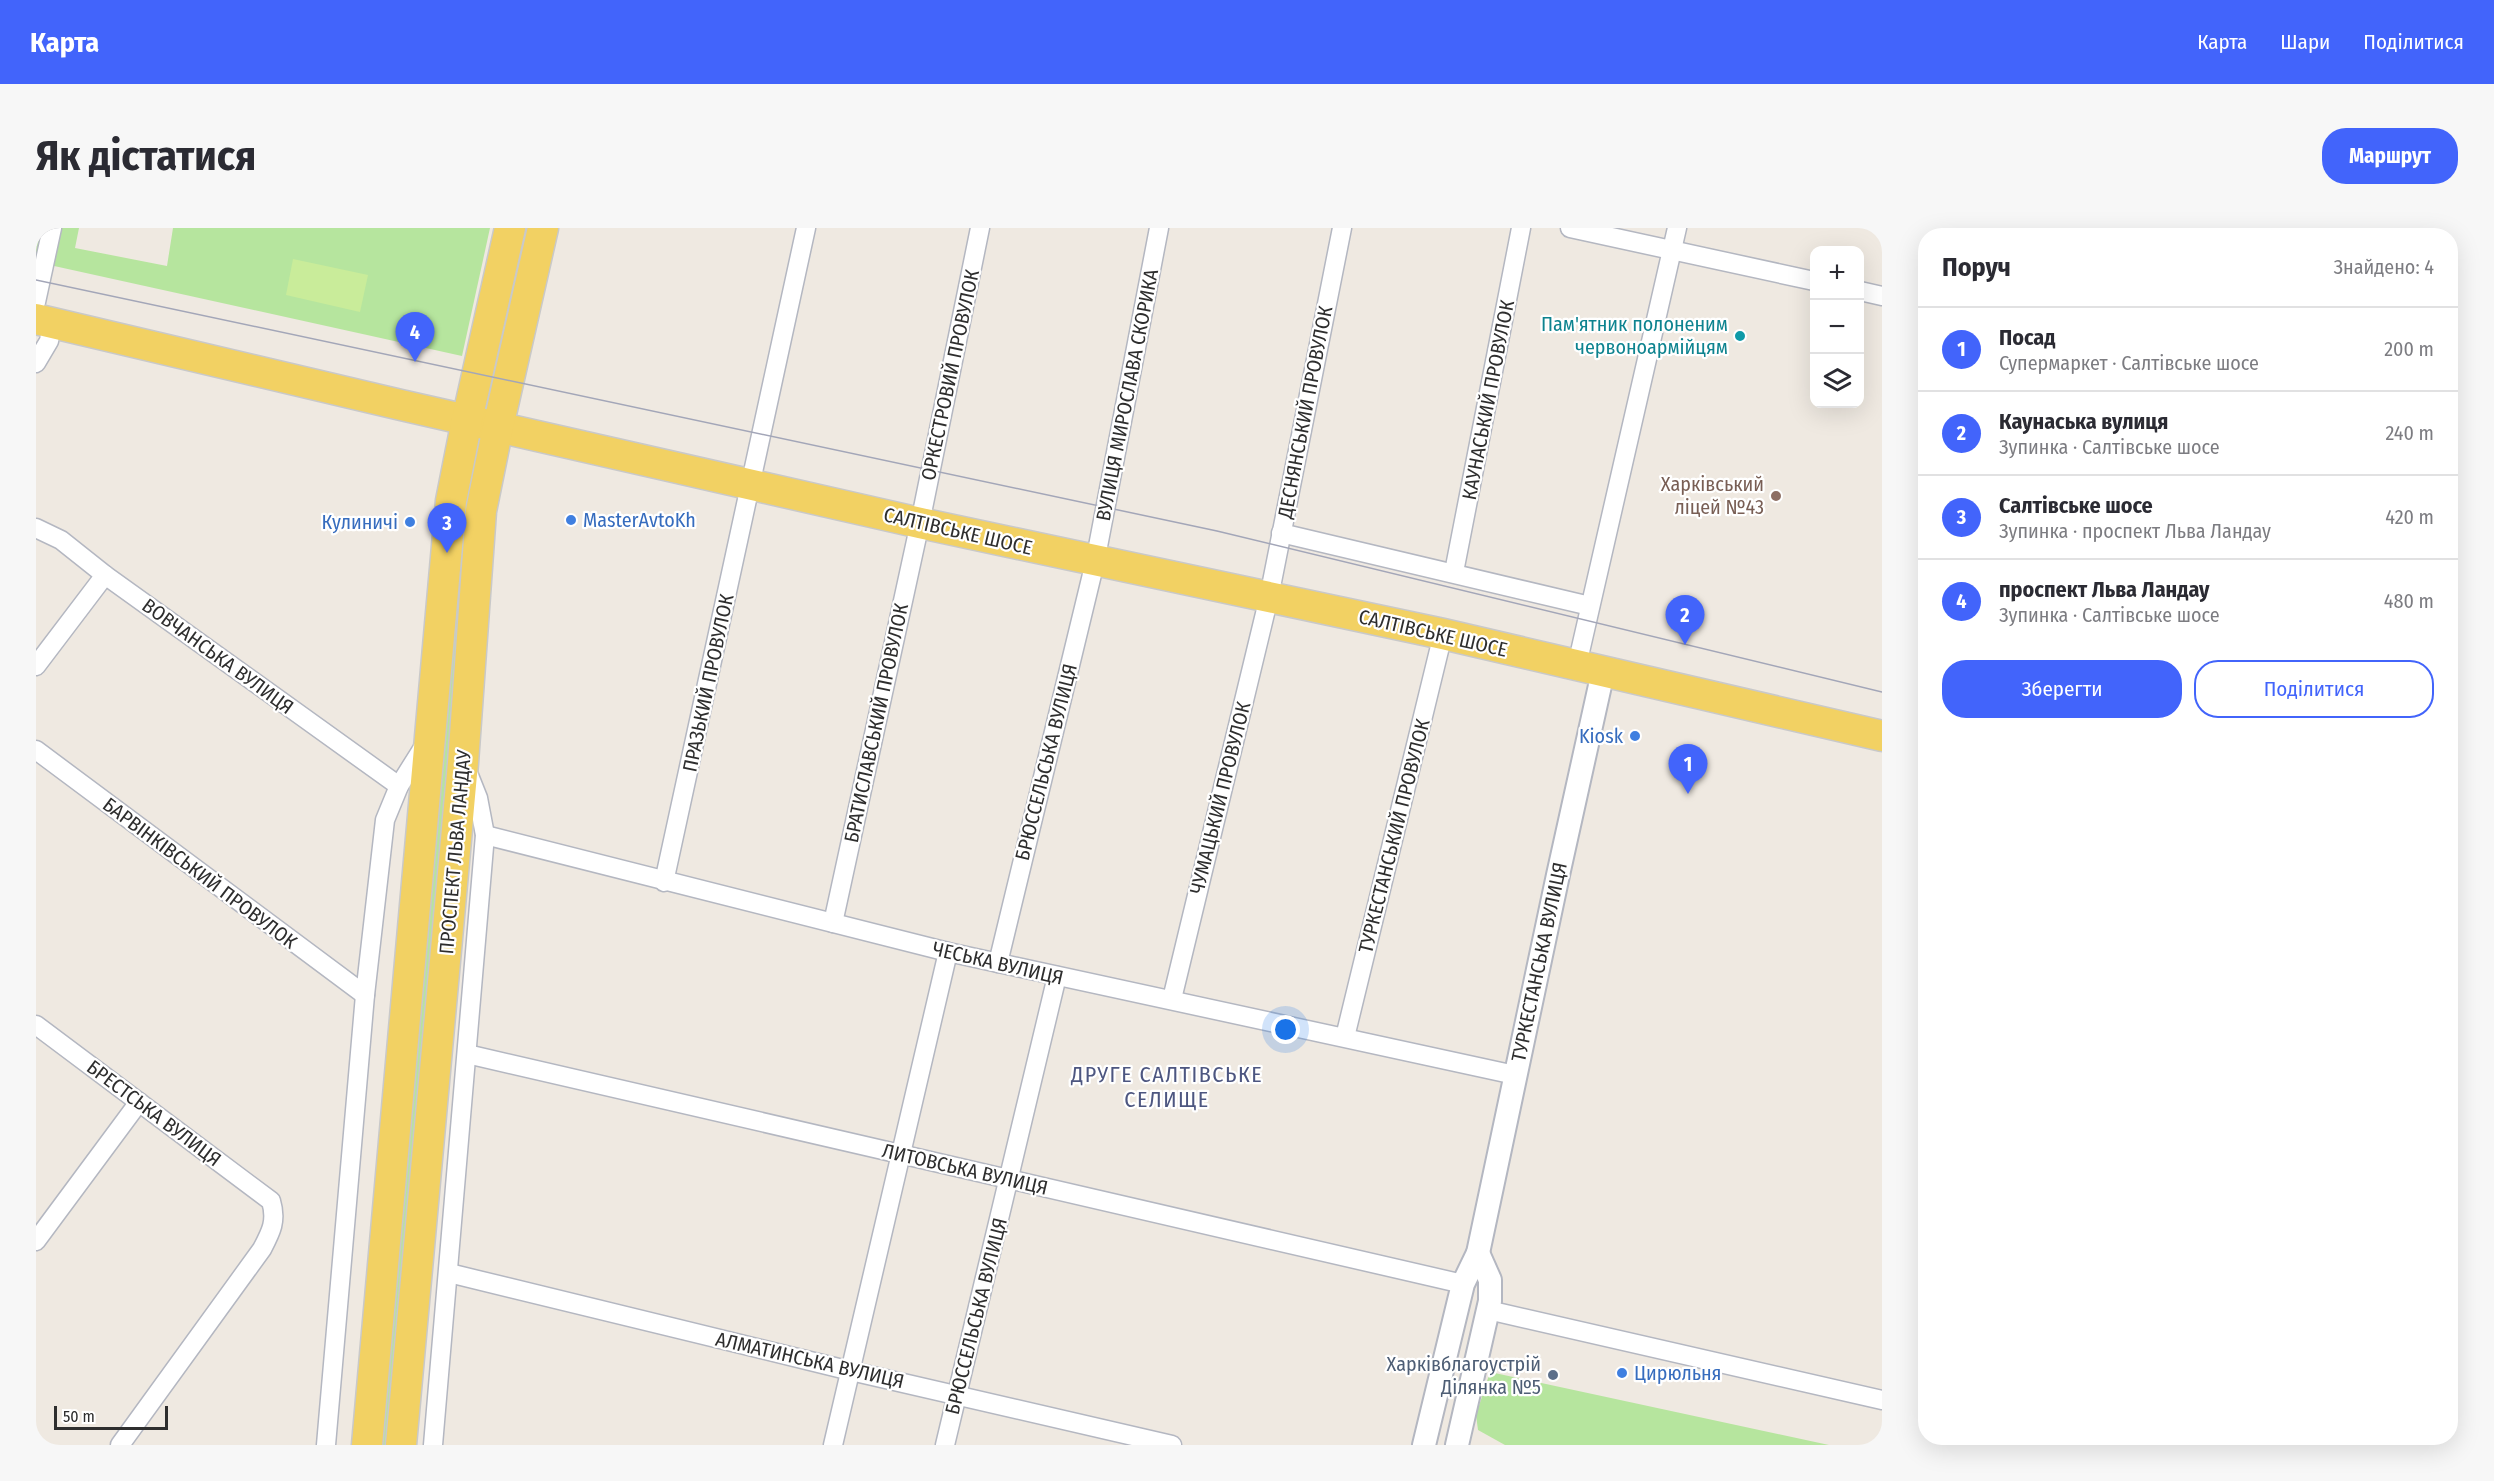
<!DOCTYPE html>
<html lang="uk">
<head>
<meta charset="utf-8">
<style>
	:root { --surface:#fff; --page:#f7f7f7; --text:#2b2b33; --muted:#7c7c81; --line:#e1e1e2; --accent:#4264fb }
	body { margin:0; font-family:"Fira Sans Condensed",sans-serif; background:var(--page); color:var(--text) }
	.controls { position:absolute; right:18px; top:18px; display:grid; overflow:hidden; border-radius:12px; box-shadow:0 6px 24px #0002 }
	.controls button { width:54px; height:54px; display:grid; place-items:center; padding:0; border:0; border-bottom:2px solid var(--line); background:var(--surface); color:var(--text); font:30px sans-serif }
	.scale { position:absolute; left:18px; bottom:15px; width:114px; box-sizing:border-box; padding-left:6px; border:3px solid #2e2e2e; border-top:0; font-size:16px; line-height:21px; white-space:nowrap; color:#2e2e2e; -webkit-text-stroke:4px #fff; paint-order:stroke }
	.you { position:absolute; left:1250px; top:802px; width:21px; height:21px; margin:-15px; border:4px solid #fff; border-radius:50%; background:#1a73e8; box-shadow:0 0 0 9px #1a73e833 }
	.badge { display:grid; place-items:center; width:39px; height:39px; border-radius:50%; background:var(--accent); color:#fff; font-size:20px; font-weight:700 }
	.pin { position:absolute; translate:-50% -50px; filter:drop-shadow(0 2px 3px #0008) }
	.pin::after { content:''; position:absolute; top:32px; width:21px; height:18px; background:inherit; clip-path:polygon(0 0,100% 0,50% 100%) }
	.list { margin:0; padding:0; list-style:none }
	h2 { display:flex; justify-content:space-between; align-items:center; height:78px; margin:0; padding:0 24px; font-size:26px }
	h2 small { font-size:20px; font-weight:400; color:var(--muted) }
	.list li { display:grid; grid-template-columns:39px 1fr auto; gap:18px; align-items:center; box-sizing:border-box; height:84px; padding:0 24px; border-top:2px solid var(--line) }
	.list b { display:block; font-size:22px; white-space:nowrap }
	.list p { margin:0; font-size:20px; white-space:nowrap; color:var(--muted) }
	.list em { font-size:20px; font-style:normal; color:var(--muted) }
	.actions { display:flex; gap:12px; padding:18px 24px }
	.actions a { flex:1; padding:14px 0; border:2px solid var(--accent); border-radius:24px; text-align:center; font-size:21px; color:var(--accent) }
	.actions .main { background:var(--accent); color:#fff }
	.icon { flex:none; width:33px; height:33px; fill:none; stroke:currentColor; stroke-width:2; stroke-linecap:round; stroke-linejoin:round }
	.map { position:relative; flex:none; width:1846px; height:1217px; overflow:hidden; border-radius:24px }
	header { display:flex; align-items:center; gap:36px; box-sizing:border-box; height:84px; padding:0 30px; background:var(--accent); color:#fff }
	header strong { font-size:28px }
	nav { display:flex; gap:33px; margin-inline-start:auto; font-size:21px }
	.intro { display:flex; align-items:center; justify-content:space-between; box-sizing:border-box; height:144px; padding:0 36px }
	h1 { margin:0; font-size:42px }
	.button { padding:15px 27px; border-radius:24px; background:var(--accent); color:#fff; font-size:21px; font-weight:700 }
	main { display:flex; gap:36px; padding:0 36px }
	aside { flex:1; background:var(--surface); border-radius:24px; box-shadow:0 6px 24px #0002 }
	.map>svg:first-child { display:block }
	.green { fill:#b6e59e }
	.pitch { fill:#c9ec9a }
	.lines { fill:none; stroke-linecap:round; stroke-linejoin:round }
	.minor-casing { stroke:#b4b7c1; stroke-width:21 }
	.tertiary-casing { stroke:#b4b7c1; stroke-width:26 }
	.primary-casing { stroke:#c9c9c9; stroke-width:33 }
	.minor { stroke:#fff; stroke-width:18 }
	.tertiary { stroke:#fff; stroke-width:22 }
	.primary { stroke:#f2d163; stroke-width:30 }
	.tram { stroke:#a3a6b8; stroke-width:1.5 }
	.culture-dot { fill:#0f9aa8; stroke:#fff; stroke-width:2 }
	.education-dot { fill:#8d6e63; stroke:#fff; stroke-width:2 }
	.shop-dot { fill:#3f7fe0; stroke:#fff; stroke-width:2 }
	.service-dot { fill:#5c6f8a; stroke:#fff; stroke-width:2 }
	.labels { text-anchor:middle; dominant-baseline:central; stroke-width:4.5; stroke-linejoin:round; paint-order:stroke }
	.culture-label { font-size:20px; fill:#0d838f; stroke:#fff; text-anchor:end }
	.street-label { font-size:20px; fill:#2e2e2e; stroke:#fff }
	.education-label { font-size:20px; fill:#785e54; stroke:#fff; text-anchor:end }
	.shop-label { font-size:20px; fill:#366cbe; stroke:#fff; text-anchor:start }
	.service-label { font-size:20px; fill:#4e5e75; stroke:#fff; text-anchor:end }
	.quarter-label { font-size:22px; letter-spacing:1.5px; fill:#4d5680; stroke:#fff }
</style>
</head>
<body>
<header>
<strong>Карта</strong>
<nav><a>Карта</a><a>Шари</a><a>Поділитися</a></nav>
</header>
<div class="intro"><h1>Як дістатися</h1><a class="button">Маршрут</a></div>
<main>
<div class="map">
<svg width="1846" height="1217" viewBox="0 0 1846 1217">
	<rect width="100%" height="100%" fill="#efe9e1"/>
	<g class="green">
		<path d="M23 0H43L39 20 131 38 137 0H454L426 128 0 34V12L19 16Z"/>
		<path d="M431 254H439L350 1217H342Z"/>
		<path d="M1454 1144 1793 1217H1469L1442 1202 1440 1187Z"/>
	</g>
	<path class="pitch" d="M257 31 332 47 324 84 250 67Z"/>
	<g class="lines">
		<g class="minor-casing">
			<g id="minor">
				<path d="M1534 0 1778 53"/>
				<path d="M1824 63 1846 68"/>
				<path d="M0 74 16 0"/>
				<path d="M0 135 13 113 16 95"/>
				<path d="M0 300 25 312 69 347 363 558"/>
				<path d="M1245 305 1554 378"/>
				<path d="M1418 344 1485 0"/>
				<path d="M1541 437 1641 0"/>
				<path d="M0 438 69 347"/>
				<path d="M0 522 329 767"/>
				<path d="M449 607 912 724 1479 847"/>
				<path d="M628 654 770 0"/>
				<path d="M797 695 885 290 944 0"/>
				<path d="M962 735 1059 334 1123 0"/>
				<path d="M1136 771 1233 369 1306 0"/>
				<path d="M0 797 235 973C241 993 235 1004 226 1021L84 1217"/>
				<path d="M1309 809 1407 406"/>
				<path d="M431 826 1427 1056"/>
				<path d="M0 1013 103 874"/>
				<path d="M413 1045 815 1143 1136 1217"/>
				<path d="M1452 1082 1846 1172"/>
				<path d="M290 1217 329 767 349 592 363 558 390 515"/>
				<path d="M397 1217 449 607 442 570 430 540"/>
				<path d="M797 1217 912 724"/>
				<path d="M909 1217 1021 748"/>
			</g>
		</g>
		<g class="tertiary-casing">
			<g id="tertiary">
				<path d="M1388 1217 1427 1056 1442 1025 1522 647 1567 444"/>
				<path d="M1421 1217 1454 1073V1052L1442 1025"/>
			</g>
		</g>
		<g class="primary-casing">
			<g id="primary">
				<path d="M0 91 365 177 884 295 1407 406 1846 508"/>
				<path d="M331 1217 415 273 431 192 474 0"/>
				<path d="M365 1217 427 535 445 283 462 199 507 0"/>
			</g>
		</g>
		<use href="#minor" class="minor"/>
		<use href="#tertiary" class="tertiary"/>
		<use href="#primary" class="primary"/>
		<path class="tram" d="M0 52 1181 303 1846 464"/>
	</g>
	<circle class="culture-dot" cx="1704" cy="108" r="6"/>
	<circle class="education-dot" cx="1740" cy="268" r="6"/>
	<g class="shop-dot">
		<circle cx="535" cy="292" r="6"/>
		<circle cx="374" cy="294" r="6"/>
		<circle cx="1599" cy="508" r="6"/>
		<circle cx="1586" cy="1145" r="6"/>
	</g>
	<circle class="service-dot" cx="1517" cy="1147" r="6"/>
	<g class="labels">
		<g class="culture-label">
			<text x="1692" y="96">Пам'ятник полоненим<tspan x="1692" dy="23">червоноармійцям</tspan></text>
		</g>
		<g class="street-label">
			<text transform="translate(914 147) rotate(-78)">ОРКЕСТРОВИЙ ПРОВУЛОК</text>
			<text transform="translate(1091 167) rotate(-79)">ВУЛИЦЯ МИРОСЛАВА СКОРИКА</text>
			<text transform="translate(1452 172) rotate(-79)">КАУНАСЬКИЙ ПРОВУЛОК</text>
			<text transform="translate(1269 184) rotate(-79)">ДЕСНЯНСЬКИЙ ПРОВУЛОК</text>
			<text transform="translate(922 303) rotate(13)">САЛТІВСЬКЕ ШОСЕ</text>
			<text transform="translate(1397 405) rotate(13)">САЛТІВСЬКЕ ШОСЕ</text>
			<text transform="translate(182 428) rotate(36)">ВОВЧАНСЬКА ВУЛИЦЯ</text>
			<text transform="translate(672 455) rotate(-78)">ПРАЗЬКИЙ ПРОВУЛОК</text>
			<text transform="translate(840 495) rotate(-78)">БРАТИСЛАВСЬКИЙ ПРОВУЛОК</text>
			<text transform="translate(1010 534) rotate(-76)">БРЮССЕЛЬСЬКА ВУЛИЦЯ</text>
			<text transform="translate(1184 570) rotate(-76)">ЧУМАЦЬКИЙ ПРОВУЛОК</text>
			<text transform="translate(1358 608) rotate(-76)">ТУРКЕСТАНСЬКИЙ ПРОВУЛОК</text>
			<text transform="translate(419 624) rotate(-85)">ПРОСПЕКТ ЛЬВА ЛАНДАУ</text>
			<text transform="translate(164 645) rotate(37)">БАРВІНКІВСЬКИЙ ПРОВУЛОК</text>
			<text transform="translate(1503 734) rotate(-78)">ТУРКЕСТАНСЬКА ВУЛИЦЯ</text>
			<text transform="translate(962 735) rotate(13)">ЧЕСЬКА ВУЛИЦЯ</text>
			<text transform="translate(118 885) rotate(37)">БРЕСТСЬКА ВУЛИЦЯ</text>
			<text transform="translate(929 941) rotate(13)">ЛИТОВСЬКА ВУЛИЦЯ</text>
			<text transform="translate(940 1088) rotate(-76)">БРЮССЕЛЬСЬКА ВУЛИЦЯ</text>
			<text transform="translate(774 1132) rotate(13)">АЛМАТИНСЬКА ВУЛИЦЯ</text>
		</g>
		<g class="education-label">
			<text x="1728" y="256">Харківський<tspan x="1728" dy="23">ліцей №43</tspan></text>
		</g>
		<g class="shop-label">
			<text x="547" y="292">MasterAvtoKh</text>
			<text x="362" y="294" text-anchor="end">Кулиничі</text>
			<text x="1587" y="508" text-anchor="end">Kiosk</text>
			<text x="1598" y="1145">Цирюльня</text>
		</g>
		<g class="service-label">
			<text x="1505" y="1136">Харківблагоустрій<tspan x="1505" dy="23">Ділянка №5</tspan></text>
		</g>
		<g class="quarter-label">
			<text x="1131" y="846">ДРУГЕ САЛТІВСЬКЕ<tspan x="1131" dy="25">СЕЛИЩЕ</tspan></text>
		</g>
	</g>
</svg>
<div class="controls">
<button>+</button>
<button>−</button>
<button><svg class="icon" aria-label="layers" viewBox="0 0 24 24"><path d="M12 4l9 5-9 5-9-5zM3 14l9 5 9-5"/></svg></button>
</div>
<div class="scale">50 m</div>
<div class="you"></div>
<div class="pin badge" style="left:1652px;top:566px">1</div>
<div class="pin badge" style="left:1649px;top:417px">2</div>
<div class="pin badge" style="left:411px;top:325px">3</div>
<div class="pin badge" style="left:379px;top:134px">4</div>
</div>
<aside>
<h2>Поруч<small>Знайдено: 4</small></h2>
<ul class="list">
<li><span class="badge">1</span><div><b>Посад</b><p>Супермаркет · Салтівське шосе</p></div><em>200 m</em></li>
<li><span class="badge">2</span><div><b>Каунаська вулиця</b><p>Зупинка · Салтівське шосе</p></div><em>240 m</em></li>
<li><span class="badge">3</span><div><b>Салтівське шосе</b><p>Зупинка · проспект Льва Ландау</p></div><em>420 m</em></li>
<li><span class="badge">4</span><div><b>проспект Льва Ландау</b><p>Зупинка · Салтівське шосе</p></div><em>480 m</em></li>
</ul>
<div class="actions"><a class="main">Зберегти</a><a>Поділитися</a></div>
</aside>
</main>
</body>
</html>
